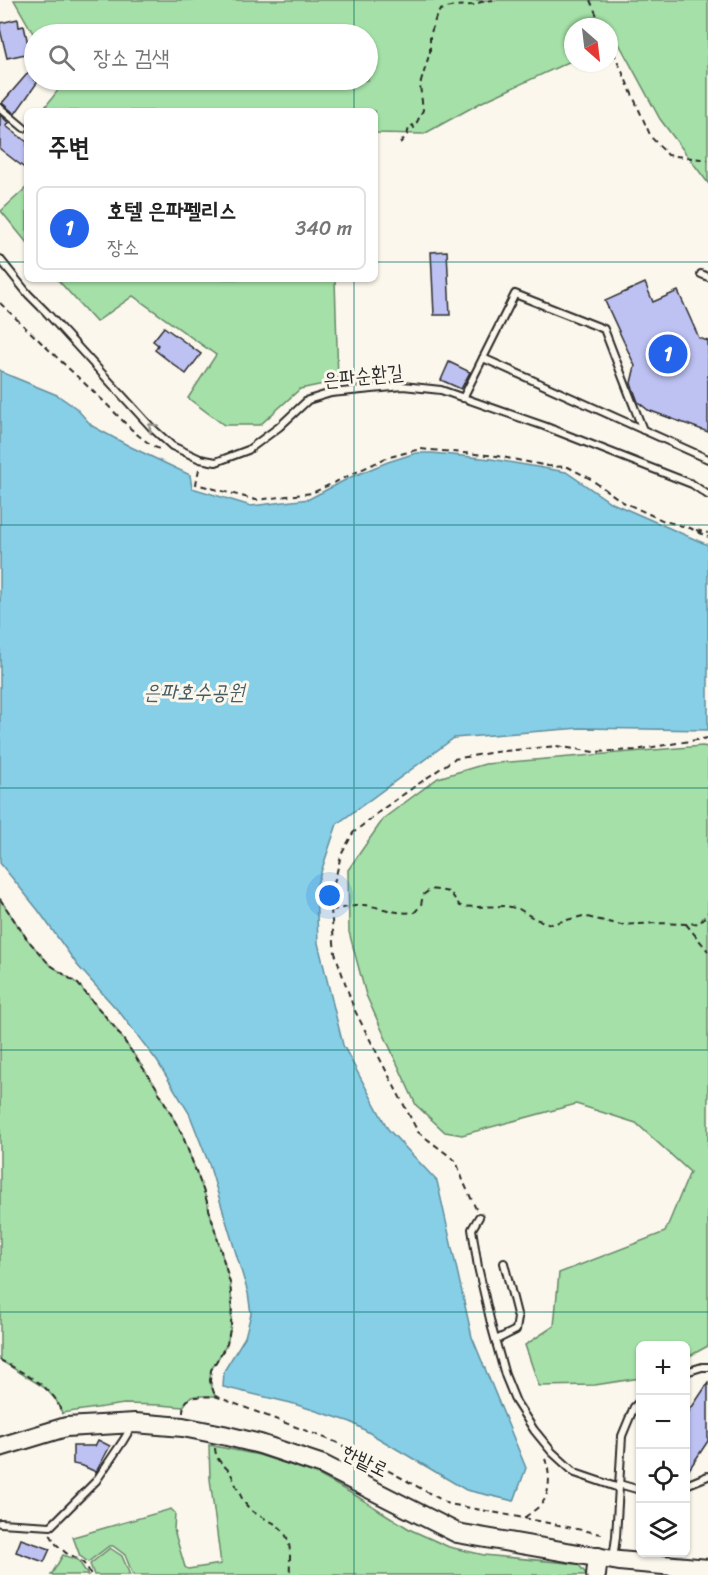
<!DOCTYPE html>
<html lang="ko">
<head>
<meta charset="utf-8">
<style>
	:root { --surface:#fff; --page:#f6f6f6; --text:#222; --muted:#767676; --line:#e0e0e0; --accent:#2563eb }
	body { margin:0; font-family:Sriracha,"Poor Story",sans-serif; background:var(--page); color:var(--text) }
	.controls { position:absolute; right:18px; bottom:18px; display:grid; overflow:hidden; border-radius:9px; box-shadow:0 2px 4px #0004 }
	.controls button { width:54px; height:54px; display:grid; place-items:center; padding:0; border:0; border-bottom:2px solid var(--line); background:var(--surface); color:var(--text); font:30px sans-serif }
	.compass { position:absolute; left:564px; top:18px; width:54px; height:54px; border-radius:50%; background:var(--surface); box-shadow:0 2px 4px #0004; rotate:152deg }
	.you { position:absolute; left:330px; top:896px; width:21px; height:21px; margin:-15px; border:4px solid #fff; border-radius:50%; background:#1a73e8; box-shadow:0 0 0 9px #1a73e833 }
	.badge { display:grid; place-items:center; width:39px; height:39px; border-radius:50%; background:var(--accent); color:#fff; font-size:20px; font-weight:700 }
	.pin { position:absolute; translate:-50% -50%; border:3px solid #fff; box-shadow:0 2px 6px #0006 }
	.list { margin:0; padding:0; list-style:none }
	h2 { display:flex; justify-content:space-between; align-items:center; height:78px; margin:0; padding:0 24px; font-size:26px }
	h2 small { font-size:20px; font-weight:400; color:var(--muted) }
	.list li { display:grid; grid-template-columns:39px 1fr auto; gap:18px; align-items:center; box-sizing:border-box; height:84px; margin:0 12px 12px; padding:0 12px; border:2px solid var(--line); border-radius:9px }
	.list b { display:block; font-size:22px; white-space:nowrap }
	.list p { margin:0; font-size:20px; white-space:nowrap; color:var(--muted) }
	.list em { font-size:20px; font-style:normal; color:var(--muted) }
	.icon { flex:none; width:33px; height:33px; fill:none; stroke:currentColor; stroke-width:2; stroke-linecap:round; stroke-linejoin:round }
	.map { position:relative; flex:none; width:708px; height:1575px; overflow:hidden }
	.search { position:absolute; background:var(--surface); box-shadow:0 2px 4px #0004; left:24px; top:24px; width:354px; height:66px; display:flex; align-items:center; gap:15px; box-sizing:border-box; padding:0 21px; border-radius:33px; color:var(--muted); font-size:22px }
	.panel { position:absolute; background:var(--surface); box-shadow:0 2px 4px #0004; left:24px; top:108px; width:354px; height:174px; border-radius:9px }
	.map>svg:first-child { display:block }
	.green { fill:#a4e0a7; stroke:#688669; stroke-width:1.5 }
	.water { fill:#86cfe7; stroke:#628d9c; stroke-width:1.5 }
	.building { fill:#bdc2f3; stroke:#2b2b2b; stroke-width:1.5 }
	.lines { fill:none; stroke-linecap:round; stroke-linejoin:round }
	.lane-casing { stroke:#2b2b2b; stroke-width:10 }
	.secondary-casing { stroke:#2b2b2b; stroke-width:22 }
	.path { stroke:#2b2b2b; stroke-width:2; stroke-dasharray:6 4.5; stroke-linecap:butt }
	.lane { stroke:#fbf7ec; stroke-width:6 }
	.secondary { stroke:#fbf7ec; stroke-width:18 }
	.oneway { stroke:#93918c }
	.grid { fill:none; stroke:#0f766e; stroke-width:1.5; stroke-opacity:0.55 }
	.labels { text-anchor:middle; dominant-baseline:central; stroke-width:6; stroke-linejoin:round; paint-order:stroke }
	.street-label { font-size:20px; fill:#2b2b2b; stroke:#fbf7ec }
	.water-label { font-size:21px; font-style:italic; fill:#465c63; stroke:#fbf7ec }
</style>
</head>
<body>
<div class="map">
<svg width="708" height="1575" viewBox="0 0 708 1575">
	<rect width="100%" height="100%" fill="#fbf7ec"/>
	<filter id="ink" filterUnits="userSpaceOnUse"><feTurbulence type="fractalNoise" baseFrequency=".0167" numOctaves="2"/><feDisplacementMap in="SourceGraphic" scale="12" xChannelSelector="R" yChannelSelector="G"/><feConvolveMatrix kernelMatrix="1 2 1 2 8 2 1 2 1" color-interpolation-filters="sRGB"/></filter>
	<g filter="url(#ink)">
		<g class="green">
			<path d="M14 0H708V183L660 119 617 40 609 43V27H573V60L482 102 424 134 375 133V111H42L66 80H368V34L34 35Z"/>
			<path d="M27 187V243L1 211Z"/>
			<path d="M57 279H335L338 381 300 389 260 425H224L188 398 216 355 133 296 96 322Z"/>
			<path d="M702 746 708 747V1346L686 1358V1346H640V1378L595 1385 539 1386 525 1345 554 1326 559 1273 665 1232 690 1172 636 1123 576 1104 462 1135 445 1132 416 1105 366 995 349 932 348 870 384 818 438 778 485 764Z"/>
			<path d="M0 899 27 939 49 964 78 984 116 1029 155 1085 182 1134 205 1195 230 1283 232 1304 231 1325 227 1344 211 1370 210 1381 215 1396H195L189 1398 183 1407 160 1405 124 1404 62 1413 56 1400 45 1388 0 1360Z"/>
			<path d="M209 1445 259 1455 315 1473 358 1497 411 1530 449 1547 484 1555 578 1564 587 1575H133L125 1555 113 1546H109L88 1562 80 1556 73 1537 171 1509 175 1513 174 1530 185 1567 188 1569 221 1564 210 1479Z"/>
			<path d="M110 1548 122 1556 130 1575H94L90 1564Z"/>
			<path d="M63 1555 78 1560 88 1575H51Z"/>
		</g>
		<path class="water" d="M0 370 6 374 57 395 76 408 92 426 131 447 190 475 192 488 251 506 309 499 351 477 388 462 416 453H432L491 459 566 472 610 502 708 545V730L580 728 454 738 337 824 316 887 318 943 343 1045 388 1129 437 1181 472 1337 526 1468 514 1501 466 1490 351 1422 291 1403 223 1387 224 1371 245 1337 251 1314 248 1293 227 1224 209 1164 189 1113 157 1061 121 1014 78 966 38 910 0 863Z"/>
		<g class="building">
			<path d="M18 19 19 27 24 26 30 53 7 58 0 29V23Z"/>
			<path d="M34 66V80H39L15 114 2 103Z"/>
			<path d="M0 115 9 123 6 126 27 142V170L0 149Z"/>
			<path d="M447 251 450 315H434L431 252Z"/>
			<path d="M645 283 653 302 678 291 699 338 708 341V432L648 410 638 402 631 383 635 366 605 301Z"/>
			<path d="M164 327 201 354 186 374 155 350 158 345 153 341Z"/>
			<path d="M449 362 470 372 461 389 441 380Z"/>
			<path d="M708 1383V1441L686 1474V1416Z"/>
			<path d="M98 1440 110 1446 96 1472 83 1466 73 1464V1446H95Z"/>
			<path d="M21 1539 50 1549 44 1562 16 1552Z"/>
		</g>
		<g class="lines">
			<g class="lane-casing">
				<g id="lane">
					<path d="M0 108 24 128"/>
					<path d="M0 259 28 294 46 312 151 427 172 446 200 459 216 462 248 450 279 427 308 400 331 393 403 386 441 390 544 426 692 484 708 495"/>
					<path d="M701 274 708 277"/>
					<path d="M483 358 515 294 604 329 643 430"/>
					<path d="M463 398 483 358 708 459"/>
					<path d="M479 1217 472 1229 478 1267 492 1328 505 1375 516 1402 534 1430 552 1452 575 1473 619 1488"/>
					<path d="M496 1340 516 1330 518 1318 504 1263"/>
					<path d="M686 1372 702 1367H708"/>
					<path d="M619 1484 640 1490"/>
					<path d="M686 1485 708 1476"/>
					<path d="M0 1523 51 1526 96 1481 123 1441 129 1431V1427"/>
					<path d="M613 1559 616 1537 622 1436 634 1407 640 1401"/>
				</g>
			</g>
			<g class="secondary-casing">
				<g id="secondary">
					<path d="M0 1447 66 1427 135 1423 183 1427 223 1435 260 1444 323 1465 457 1533 619 1561 708 1569"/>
					<path d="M596 1575 598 1557"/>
				</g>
			</g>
			<g class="path">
				<path d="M590 0 602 27"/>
				<path d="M609 42 651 137 668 155 708 160"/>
				<path d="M400 143 407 135 409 128 413 125 414 128 423 110 420 85 430 52V36L436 17 440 10 454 6 473 5 481 2 493 0"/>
				<path d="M0 303C32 334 65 365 98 396 119 415 135 438 161 450"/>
				<path d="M199 469 196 484 256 500 312 493 386 458 420 449 497 456 548 466 568 467 589 478 623 502 664 521 690 528 708 537"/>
				<path d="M696 530 708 533"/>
				<path d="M0 899 27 939 49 964 78 984 116 1029 155 1085 182 1134 205 1195 230 1283 232 1304 231 1325 227 1344 211 1370 210 1381 215 1396"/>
				<path d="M331 910C340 909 356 905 364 905 382 907 396 915 415 912L421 905 423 895 431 889 450 892 460 906 475 907 506 906 519 909 535 919 551 924 583 916 621 925 656 923 686 924 700 923 708 912"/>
				<path d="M686 924 708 951"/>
				<path d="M476 1209 464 1183 456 1161 418 1132 354 1009 335 953 331 910 330 900 341 855 353 833 384 808 454 759 495 752 556 746 594 752 635 750 708 738"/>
				<path d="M0 1360C18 1370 45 1383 56 1400 59 1404 60 1410 62 1414"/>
				<path d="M183 1413C183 1392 201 1398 215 1396L338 1443 449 1504 524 1518C530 1513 539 1508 543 1502 551 1490 550 1471 545 1459"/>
				<path d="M215 1448C216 1463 224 1463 231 1474 236 1484 240 1498 248 1507 259 1520 280 1520 287 1538 292 1549 289 1563 290 1575"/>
				<path d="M524 1518 606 1535"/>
				<path d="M50 1534 56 1544 66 1553 79 1559 87 1567 91 1575"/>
			</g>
			<use href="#lane" class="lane"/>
			<use href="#secondary" class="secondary"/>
		</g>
		<defs><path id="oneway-chevron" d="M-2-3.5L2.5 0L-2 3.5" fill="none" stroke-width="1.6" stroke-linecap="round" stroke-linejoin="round" transform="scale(1.5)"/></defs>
		<use class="oneway" href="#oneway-chevron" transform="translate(152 427) rotate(-135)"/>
	</g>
	<path class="grid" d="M354 0V34M354 80V111M0 262H27M375 262H708M354 279V1575M0 525H708M0 788H708M0 1050H708M0 1312H708"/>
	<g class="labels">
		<g class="street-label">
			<text transform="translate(363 376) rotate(-6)">은파순환길</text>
			<text transform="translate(365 1461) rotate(26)">한밭로</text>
		</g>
		<g class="water-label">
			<text x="194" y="692">은파호수공원</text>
		</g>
	</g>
</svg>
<div class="controls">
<button>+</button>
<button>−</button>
<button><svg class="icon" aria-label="locate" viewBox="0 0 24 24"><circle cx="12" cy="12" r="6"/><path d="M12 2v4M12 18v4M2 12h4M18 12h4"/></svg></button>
<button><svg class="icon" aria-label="layers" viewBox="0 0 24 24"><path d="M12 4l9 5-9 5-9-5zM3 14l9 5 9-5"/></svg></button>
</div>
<svg class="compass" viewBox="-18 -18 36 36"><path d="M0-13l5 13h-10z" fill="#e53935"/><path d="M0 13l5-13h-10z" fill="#767676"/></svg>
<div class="you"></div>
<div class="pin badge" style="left:668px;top:354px">1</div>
<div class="search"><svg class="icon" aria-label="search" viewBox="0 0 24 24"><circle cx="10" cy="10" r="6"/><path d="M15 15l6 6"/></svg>장소 검색</div>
<section class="panel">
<h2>주변<small></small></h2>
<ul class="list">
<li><span class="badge">1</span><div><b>호텔 은파펠리스</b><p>장소</p></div><em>340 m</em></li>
</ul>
</section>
</div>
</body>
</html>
